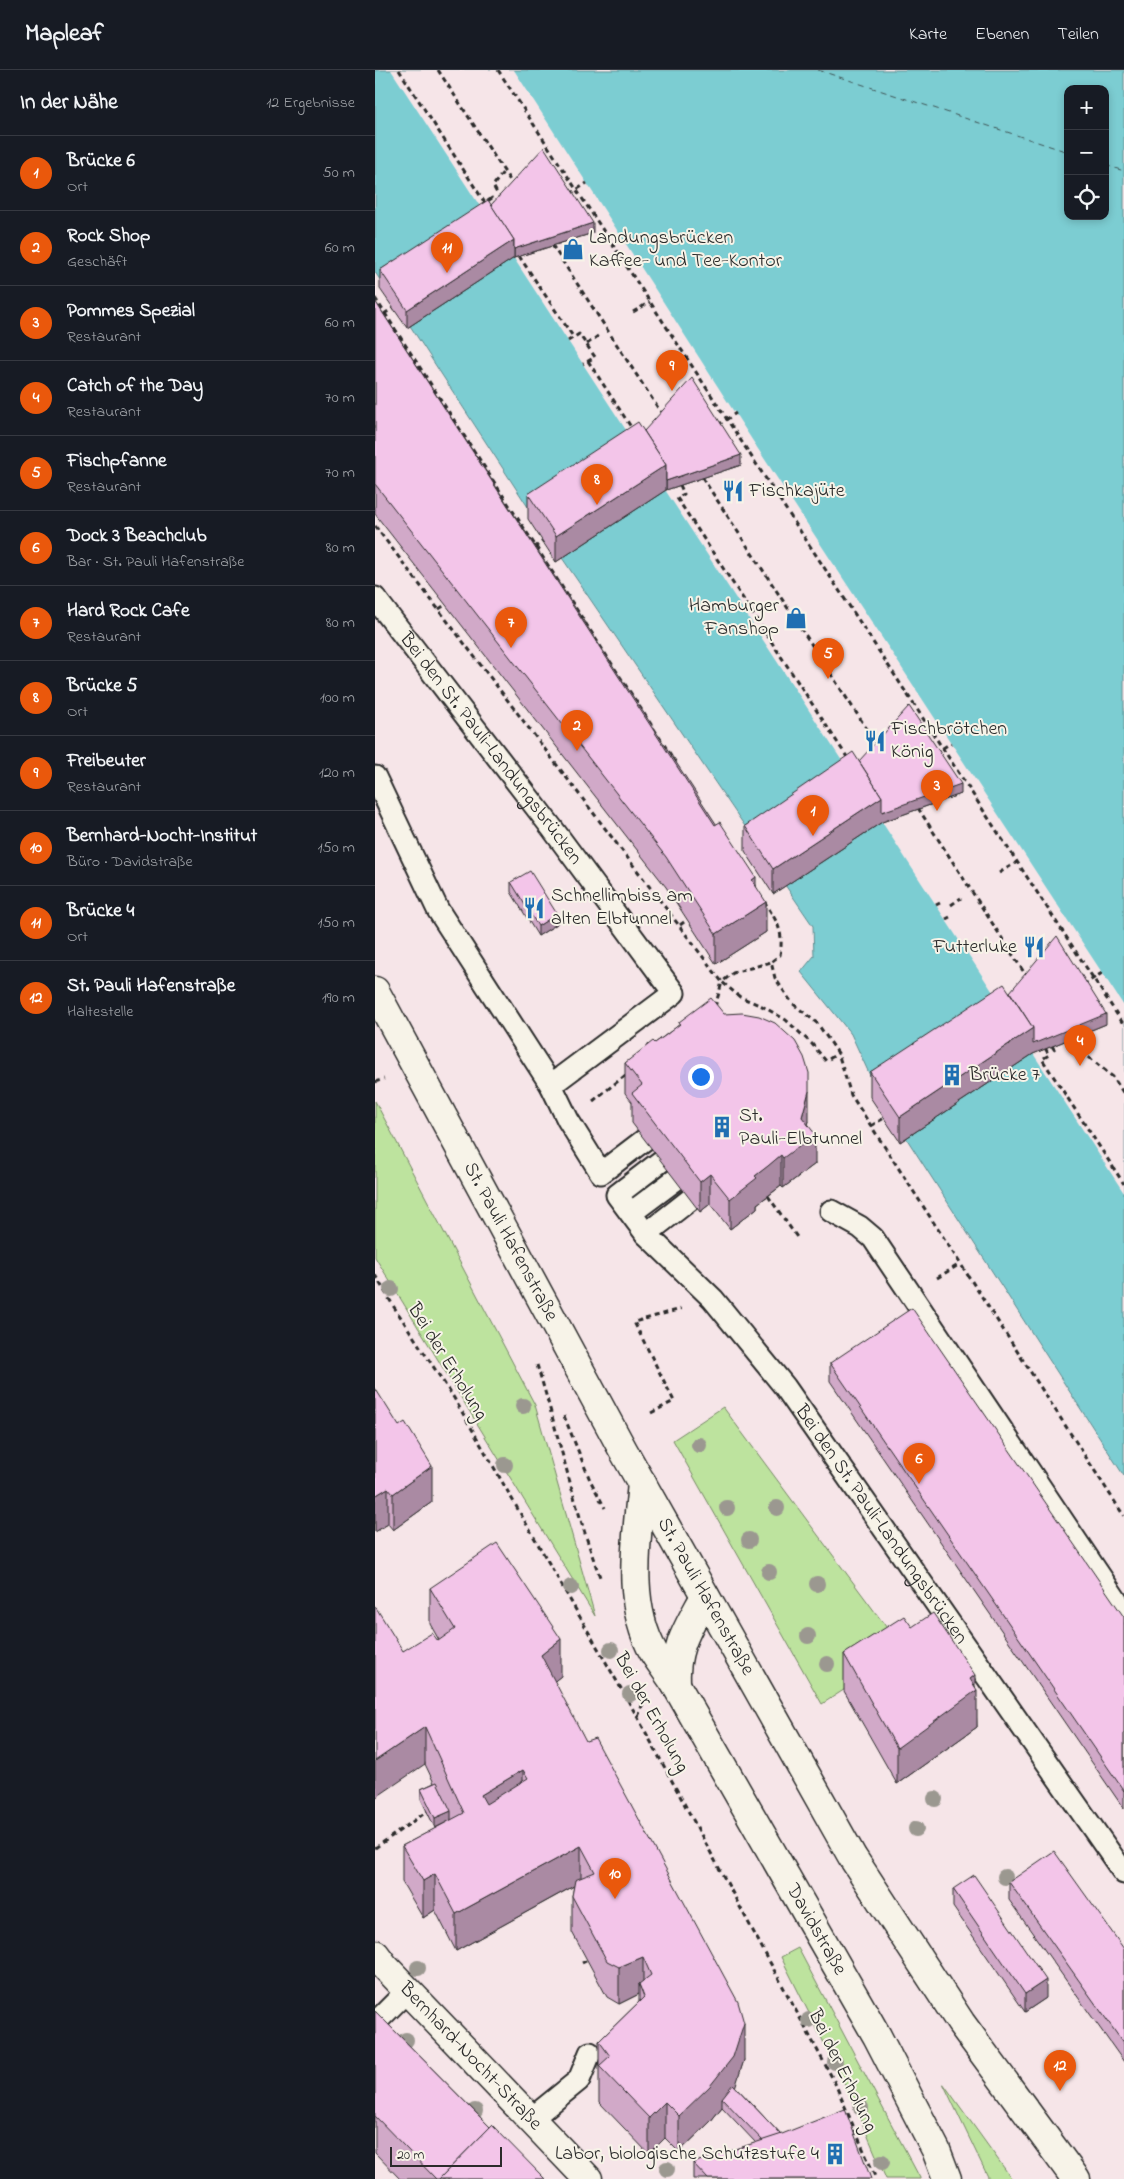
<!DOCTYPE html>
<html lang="de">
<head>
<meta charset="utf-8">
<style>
	:root { --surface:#171b24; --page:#242831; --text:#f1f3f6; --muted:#9ea1a6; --line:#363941; --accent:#ea580c }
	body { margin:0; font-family:"Indie Flower",sans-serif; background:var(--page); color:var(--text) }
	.controls { position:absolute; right:15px; top:15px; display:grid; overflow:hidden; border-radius:10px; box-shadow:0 2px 8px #0003 }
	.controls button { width:45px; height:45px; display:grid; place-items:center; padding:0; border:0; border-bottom:1px solid var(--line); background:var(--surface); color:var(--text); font:25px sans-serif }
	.scale { position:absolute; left:15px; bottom:12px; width:112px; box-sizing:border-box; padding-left:5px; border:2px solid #2b2b2b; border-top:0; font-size:14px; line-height:18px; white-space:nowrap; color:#2b2b2b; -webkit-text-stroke:4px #f7f3e8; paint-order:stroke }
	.you { position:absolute; left:325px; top:1006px; width:18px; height:18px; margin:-12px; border:4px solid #fff; border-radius:50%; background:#1a73e8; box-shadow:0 0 0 8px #1a73e833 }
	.badge { display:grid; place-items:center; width:32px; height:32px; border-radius:50%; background:var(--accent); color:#fff; font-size:16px; font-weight:700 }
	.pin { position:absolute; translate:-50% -41px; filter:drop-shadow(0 1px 2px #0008) }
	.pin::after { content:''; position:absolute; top:26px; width:18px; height:15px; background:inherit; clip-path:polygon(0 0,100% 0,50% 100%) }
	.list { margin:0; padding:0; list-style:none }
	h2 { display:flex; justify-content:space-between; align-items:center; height:65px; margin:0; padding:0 20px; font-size:21px }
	h2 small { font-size:16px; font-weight:400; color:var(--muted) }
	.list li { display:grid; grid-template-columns:32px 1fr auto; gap:15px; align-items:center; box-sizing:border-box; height:75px; padding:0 20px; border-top:1px solid var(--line) }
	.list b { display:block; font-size:19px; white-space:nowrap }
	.list p { margin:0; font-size:16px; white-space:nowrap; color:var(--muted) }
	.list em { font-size:16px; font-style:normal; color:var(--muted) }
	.icon { flex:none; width:28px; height:28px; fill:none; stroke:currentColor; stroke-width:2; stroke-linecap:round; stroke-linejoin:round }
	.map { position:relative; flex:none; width:749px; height:2109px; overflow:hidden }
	header { display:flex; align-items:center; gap:30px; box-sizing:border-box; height:70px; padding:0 25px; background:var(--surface); border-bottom:1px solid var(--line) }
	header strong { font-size:24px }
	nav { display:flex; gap:28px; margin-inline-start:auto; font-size:18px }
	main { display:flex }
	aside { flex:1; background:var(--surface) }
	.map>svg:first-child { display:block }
	.green { fill:#bde39e; stroke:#748764 }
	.water { fill:#7ccdd2; stroke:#5c8c8f; fill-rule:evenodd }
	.pier { fill:#f6e5e8 }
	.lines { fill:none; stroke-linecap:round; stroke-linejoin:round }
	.ferry { stroke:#3f5455; stroke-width:1; stroke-dasharray:6 5; stroke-linecap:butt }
	.service-casing { stroke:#2b2b2b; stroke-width:25 }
	.minor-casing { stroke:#2b2b2b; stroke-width:31 }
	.secondary-casing { stroke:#2b2b2b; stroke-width:31 }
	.path { stroke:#2b2b2b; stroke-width:3; stroke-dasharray:5 4; stroke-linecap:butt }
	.service { stroke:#f7f3e8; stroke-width:21 }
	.minor { stroke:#f7f3e8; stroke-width:28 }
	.secondary { stroke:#f7f3e8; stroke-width:28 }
	.tree { fill:#9b9890 }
	.wall { fill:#d1a9c8; stroke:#2b2b2b }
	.shaded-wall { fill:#aa8aa3; stroke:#2b2b2b }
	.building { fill:#f3c5e9; stroke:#2b2b2b; fill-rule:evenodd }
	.labels { text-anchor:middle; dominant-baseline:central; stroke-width:4; stroke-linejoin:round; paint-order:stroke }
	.poi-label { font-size:20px; fill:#2b2b2b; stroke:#f7f3e8; text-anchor:start }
	.street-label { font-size:20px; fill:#2b2b2b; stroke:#f7f3e8 }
</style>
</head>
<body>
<header>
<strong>Mapleaf</strong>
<nav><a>Karte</a><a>Ebenen</a><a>Teilen</a></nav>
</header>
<main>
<aside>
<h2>In der Nähe<small>12 Ergebnisse</small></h2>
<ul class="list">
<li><span class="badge">1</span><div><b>Brücke 6</b><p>Ort</p></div><em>50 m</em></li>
<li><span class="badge">2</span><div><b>Rock Shop</b><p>Geschäft</p></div><em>60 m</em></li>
<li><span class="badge">3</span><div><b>Pommes Spezial</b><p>Restaurant</p></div><em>60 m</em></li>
<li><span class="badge">4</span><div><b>Catch of the Day</b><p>Restaurant</p></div><em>70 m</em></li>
<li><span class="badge">5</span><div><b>Fischpfanne</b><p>Restaurant</p></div><em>70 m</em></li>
<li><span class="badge">6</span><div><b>Dock 3 Beachclub</b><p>Bar · St. Pauli Hafenstraße</p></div><em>80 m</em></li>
<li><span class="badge">7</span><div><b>Hard Rock Cafe</b><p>Restaurant</p></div><em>80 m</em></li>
<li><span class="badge">8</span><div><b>Brücke 5</b><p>Ort</p></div><em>100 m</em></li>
<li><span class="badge">9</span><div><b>Freibeuter</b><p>Restaurant</p></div><em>120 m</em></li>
<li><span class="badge">10</span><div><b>Bernhard-Nocht-Institut</b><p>Büro · Davidstraße</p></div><em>150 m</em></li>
<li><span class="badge">11</span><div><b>Brücke 4</b><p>Ort</p></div><em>150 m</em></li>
<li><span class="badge">12</span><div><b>St. Pauli Hafenstraße</b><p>Haltestelle</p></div><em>190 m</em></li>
</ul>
</aside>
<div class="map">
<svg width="749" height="2109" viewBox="0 0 749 2109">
	<rect width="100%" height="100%" fill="#f6e5e8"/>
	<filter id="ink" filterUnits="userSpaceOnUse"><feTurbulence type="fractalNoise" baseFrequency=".02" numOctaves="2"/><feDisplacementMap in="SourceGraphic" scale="10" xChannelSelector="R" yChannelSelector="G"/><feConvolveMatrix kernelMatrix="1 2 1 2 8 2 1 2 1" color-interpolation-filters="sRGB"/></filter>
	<g filter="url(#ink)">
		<g class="green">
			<path d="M0 1031 160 1335 220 1546 0 1187Z"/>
			<path d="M348 1337 529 1581 447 1634 298 1370Z"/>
			<path d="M423 1878 545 2108V2109H511L478 2031 406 1887Z"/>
			<path d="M568 2013 637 2109H614Z"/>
		</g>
		<path class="water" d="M0 0H749V1406L528 1063 498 1012 476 964 426 902 439 886 438 856 166 457 0 202ZM693 19H730V146H693Z"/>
		<path class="pier" d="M16 0H139L383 379 749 936V1123Z"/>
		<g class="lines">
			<g class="ferry">
				<path d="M443 0 693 82"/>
				<path d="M730 95 749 101"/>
			</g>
			<g class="service-casing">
				<g id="service">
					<path id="s1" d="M0 528 177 758 299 923 176 1015"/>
					<path d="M0 707 63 840 176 1015 193 1050 226 1103 285 1058"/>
					<path id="s2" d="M302 1079 242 1125 271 1164 338 1229 410 1317 749 1803"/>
					<path d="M456 1141 485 1157 498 1168 749 1542"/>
					<path d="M256 1143 316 1098"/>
					<path d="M271 1164 330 1118"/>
					<path d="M0 1953 33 1920"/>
					<path d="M156 2049 204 2010 215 1983"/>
				</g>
			</g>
			<g class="minor-casing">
				<g id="minor">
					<path id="s3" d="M267 1413C262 1468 250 1533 279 1583 286 1594 294 1604 301 1615L502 1966 561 2080 572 2109"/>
					<path d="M301 1615C299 1577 313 1558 330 1526"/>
					<path id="s4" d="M0 1884 9 1896 213 2109"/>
				</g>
			</g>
			<g class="secondary-casing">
				<g id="secondary">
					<path id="s5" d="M0 921 248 1380 478 1788 586 1953 701 2109"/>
				</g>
			</g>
			<g class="path">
				<path d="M24 0 110 133 117 128 121 135"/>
				<path d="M63 0 138 115"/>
				<path d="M123 0 749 955"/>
				<path d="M195 124 212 113"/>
				<path d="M126 130 118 116 129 101"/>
				<path d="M177 175 287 344"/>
				<path d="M144 186 199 268"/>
				<path d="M0 228 301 693"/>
				<path d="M258 242 275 232"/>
				<path d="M9 244 18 238"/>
				<path d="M193 271 204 264 220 287 208 294"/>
				<path d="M212 274 223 266"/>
				<path d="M213 291 258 360"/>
				<path d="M343 355 361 343"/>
				<path d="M327 407 503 676"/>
				<path d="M305 415 309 424 302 428 474 690"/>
				<path d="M0 456 347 912 358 903 396 892 400 908 417 933 442 953 463 983 476 1025 749 1446"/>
				<path d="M159 478 168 471"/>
				<path d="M64 539 72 534"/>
				<path d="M560 683 576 673"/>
				<path d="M543 738 652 907"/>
				<path d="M624 803 642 792"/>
				<path d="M389 831C402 852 409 860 405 885L396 892"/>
				<path d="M561 835 565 833"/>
				<path d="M576 835 586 828"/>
				<path d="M571 849 575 847"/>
				<path d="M305 855 312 850"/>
				<path d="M708 915 727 903"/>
				<path d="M340 937 347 912 365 927 387 936 411 950 437 974 451 991 463 983"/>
				<path d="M693 970 738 1007 749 1024"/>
				<path d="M677 976 681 982"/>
				<path d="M670 978 674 985 667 989 749 1114"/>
				<path d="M0 1012 9 1009"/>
				<path d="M218 1031 252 1004"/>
				<path d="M496 1056 509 1048"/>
				<path d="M393 1126 424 1170"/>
				<path d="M0 1205 19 1237 79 1328 263 1648 459 2011 501 2109"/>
				<path d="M562 1208 585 1194"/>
				<path d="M162 1295C184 1365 199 1438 225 1507"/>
				<path d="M276 1343 299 1331 259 1252 306 1239"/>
				<path d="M189 1346 215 1410 230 1438"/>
				<path d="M263 1647 269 1630"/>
				<path d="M0 1778 54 1740"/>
				<path d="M207 1893 213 1890"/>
			</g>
			<use href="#service" class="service"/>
			<use href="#minor" class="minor"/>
			<use href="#secondary" class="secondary"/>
		</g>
		<g class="tree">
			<circle cx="16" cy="1219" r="8"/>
			<circle cx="148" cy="1336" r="8"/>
			<circle cx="324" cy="1375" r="8"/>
			<circle cx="130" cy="1395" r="8"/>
			<circle cx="352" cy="1438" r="8"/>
			<circle cx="402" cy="1438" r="8"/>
			<circle cx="374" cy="1470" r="8"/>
			<circle cx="394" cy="1502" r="8"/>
			<circle cx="442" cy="1514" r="8"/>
			<circle cx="196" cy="1517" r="8"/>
			<circle cx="433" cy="1566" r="8"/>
			<circle cx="236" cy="1580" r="8"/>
			<circle cx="452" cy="1594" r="8"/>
			<circle cx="255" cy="1624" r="8"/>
			<circle cx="560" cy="1729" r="8"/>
			<circle cx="541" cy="1759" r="8"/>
			<circle cx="630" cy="1807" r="8"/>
			<circle cx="43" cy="1898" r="8"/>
			<circle cx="434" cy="1950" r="8"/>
			<circle cx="31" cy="1970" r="8"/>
			<circle cx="460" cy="1992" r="8"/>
			<circle cx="486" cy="2038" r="8"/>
			<circle cx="100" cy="2041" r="8"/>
			<circle cx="507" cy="2092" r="8"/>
			<circle cx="292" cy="2099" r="8"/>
		</g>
		<g class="wall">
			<path d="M116 135 218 163 139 188 32 258 5 219V200Z"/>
			<path d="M0 231 381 815 391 862 341 894 291 817 0 444Z"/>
			<path d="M269 361 366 395 291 420 181 492 153 449V424Z"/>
			<path d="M484 691 586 724 507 752 398 824 370 781V756Z"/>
			<path d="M136 812 182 854 163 866 136 822Z"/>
			<path d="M635 922 731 954 658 984 525 1072 495 1027V1002Z"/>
			<path d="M304 952 434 1051 433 1055 440 1094 408 1118 406 1116 393 1126 382 1134V1138L355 1159 335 1134 325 1142 257 1053V1032L250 1023V993L280 973 304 955Z"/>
			<path d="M455 1293 749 1547V1739L455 1311Z"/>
			<path d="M0 1318 57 1432 18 1460 13 1454 0 1462Z"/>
			<path d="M55 1518 186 1606 179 1611 369 1990 360 2016 406 2065 496 2109H318V2093L381 2073 347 2037 335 2052 304 2082 290 2068 274 2084 224 2032V1971L264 1932V1924L244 1934 232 1927 197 1862V1826L199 1816 81 1881 60 1840 48 1848 27 1812V1776L69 1754 60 1758 46 1729V1719L59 1713 50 1694 28 1581 64 1570 55 1554Z"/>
			<path d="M537 1557 600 1616 602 1657 522 1714 469 1621V1584Z"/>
			<path d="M634 1812 749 1879V1992L634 1830Z"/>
			<path d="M578 1819 671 1928 650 1942 578 1837Z"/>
			<path d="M0 1941 115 2057 170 2109H25L0 2083Z"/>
		</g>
		<g class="shaded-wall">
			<path d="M218 153V163L139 188V179Z"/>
			<path d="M139 170V188L32 258V240Z"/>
			<path d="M366 385V395L291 420V411Z"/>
			<path d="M291 395V420L181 492V466Z"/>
			<path d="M586 714V724L507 752 398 824V799L507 727Z"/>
			<path d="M381 807V838L377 810Z"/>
			<path d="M391 832V862L341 894V864Z"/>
			<path d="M182 844V854L163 866V856Z"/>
			<path d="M731 944V954L658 984 525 1072V1047L658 958Z"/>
			<path d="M434 1021V1051L428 1073 440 1064V1094L408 1118V1088L427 1047Z"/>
			<path d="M406 1085V1116L382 1134V1138L355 1159V1129L380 1106Z"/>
			<path d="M335 1104V1134L325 1142V1112Z"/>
			<path d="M57 1396V1432L18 1460V1424Z"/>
			<path d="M13 1418V1454L0 1462V1426Z"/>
			<path d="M186 1569V1606L166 1622V1585Z"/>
			<path d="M600 1605V1622L602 1620V1657L522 1714V1678L595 1609Z"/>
			<path d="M50 1657V1694L0 1728V1691Z"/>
			<path d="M148 1700V1736L106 1761V1725Z"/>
			<path d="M76 1741V1750L60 1758V1748Z"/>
			<path d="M206 1776V1812L81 1881V1844Z"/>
			<path d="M60 1804V1840L48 1848V1811Z"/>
			<path d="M268 1887V1923L264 1914V1924L244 1934V1897Z"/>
			<path d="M671 1910V1928L650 1942V1924Z"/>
			<path d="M369 1953V1990L358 2024 347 2028V2037L335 2052 304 2082V2046Z"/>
			<path d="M290 2032V2068L274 2084V2048Z"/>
		</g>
		<g class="building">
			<path d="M169 77 218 153 139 179V170L116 135Z"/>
			<path d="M113 130 139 170 32 240 5 200Z"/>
			<path d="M0 231 340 755 345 752 381 807 377 810 391 832 341 864 291 787 0 414Z"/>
			<path d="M317 308 366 385 291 411V395L269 361Z"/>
			<path d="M263 352 291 395 181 466 153 424Z"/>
			<path d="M534 636 586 714 507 742V727L484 691Z"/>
			<path d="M478 682 507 727 398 799 370 756Z"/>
			<path d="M155 801 182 844 163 856 136 812Z"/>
			<path d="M682 866 731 944 658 974V958L635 922Z"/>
			<path d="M629 914 658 958 525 1047 495 1002Z"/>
			<path d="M336 928 349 944 367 943 384 946 400 953 420 971 429 987 434 1003V1021L427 1047 440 1064 408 1088 406 1085 393 1096 380 1106 382 1108 355 1129 335 1104 325 1112 257 1023 267 1015 250 993 278 971 280 973 291 965 305 954 304 952Z"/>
			<path d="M537 1238 749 1547V1721L455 1293Z"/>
			<path d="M0 1318 24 1356 30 1352 57 1396 18 1424 13 1418 0 1426Z"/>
			<path d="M122 1473 186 1569 166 1585 211 1671 220 1668 363 1932 369 1953 358 1987 335 2016 304 2046 290 2032 274 2048 224 1996 235 1986 224 1971 269 1927 264 1914 276 1905 268 1887 244 1897 232 1891 197 1826 200 1810 220 1802 206 1776 81 1844 60 1804 48 1811 27 1776 89 1743 50 1657 0 1691V1536L28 1581 57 1563 63 1571 80 1559 55 1518ZM148 1700 153 1708 111 1734 106 1725Z"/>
			<path d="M558 1543 600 1605 595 1609 602 1620 522 1678 469 1584 529 1546 537 1557Z"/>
			<path d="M62 1712 76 1741 60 1748 46 1719Z"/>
			<path d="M679 1781 749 1879V1974L634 1812Z"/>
			<path d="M599 1805 671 1910 650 1924 578 1819Z"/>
			<path d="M0 1941 115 2057 64 2109H61L0 2046Z"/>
			<path d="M358 2014 406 2065 388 2071 347 2028Z"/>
			<path d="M470 2039 496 2109H333L318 2093 407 2064Z"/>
			<path d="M117 2055 170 2109H64Z"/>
		</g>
	</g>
	<defs>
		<g id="shop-bare" transform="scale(1.725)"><path d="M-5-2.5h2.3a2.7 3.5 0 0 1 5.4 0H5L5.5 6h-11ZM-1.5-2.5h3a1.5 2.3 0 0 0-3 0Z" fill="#1f6fb2" stroke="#f7f3e8" stroke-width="2.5" paint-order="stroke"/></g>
		<g id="restaurant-bare" transform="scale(1.725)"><path d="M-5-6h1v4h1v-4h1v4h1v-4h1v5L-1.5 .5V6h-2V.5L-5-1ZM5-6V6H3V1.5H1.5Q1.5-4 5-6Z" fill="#1f6fb2" stroke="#f7f3e8" stroke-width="2.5" paint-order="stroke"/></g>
		<g id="building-bare" transform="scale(1.725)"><path d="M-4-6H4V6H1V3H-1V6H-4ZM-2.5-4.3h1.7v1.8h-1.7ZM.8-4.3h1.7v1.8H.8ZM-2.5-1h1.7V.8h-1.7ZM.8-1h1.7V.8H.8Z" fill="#1f6fb2" stroke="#f7f3e8" stroke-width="2.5" paint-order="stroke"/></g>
	</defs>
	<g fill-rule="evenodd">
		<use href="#shop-bare" x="198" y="179"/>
		<use href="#restaurant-bare" x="358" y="421"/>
		<use href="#shop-bare" x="421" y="548"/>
		<use href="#restaurant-bare" x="500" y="671"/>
		<use href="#restaurant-bare" x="159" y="838"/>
		<use href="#restaurant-bare" x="659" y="877"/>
		<use href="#building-bare" x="577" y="1005"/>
		<use href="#building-bare" x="347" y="1057"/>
		<use href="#building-bare" x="460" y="2084"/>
	</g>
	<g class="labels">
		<g class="poi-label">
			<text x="214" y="168">Landungsbrücken<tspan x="214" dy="23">Kaffee- und Tee-Kontor</tspan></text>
			<text x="374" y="421">Fischkajüte</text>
			<text x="404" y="536" text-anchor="end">Hamburger<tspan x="404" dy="23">Fanshop</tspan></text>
			<text x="516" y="659">Fischbrötchen<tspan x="516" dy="23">König</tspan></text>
			<text x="176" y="826">Schnellimbiss am<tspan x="176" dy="23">alten Elbtunnel</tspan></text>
			<text x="642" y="877" text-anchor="end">Futterluke</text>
			<text x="594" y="1005">Brücke 7</text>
			<text x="364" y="1046">St.<tspan x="364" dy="23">Pauli-Elbtunnel</tspan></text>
			<text x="444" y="2084" text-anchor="end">Labor, biologische Schutzstufe 4</text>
		</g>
		<g class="street-label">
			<text stroke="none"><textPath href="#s1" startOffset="190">Bei den St. Pauli-Landungsbrücken</textPath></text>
			<text stroke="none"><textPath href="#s5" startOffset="285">St. Pauli Hafenstraße</textPath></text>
			<text transform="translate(72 1292) rotate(58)">Bei der Erholung</text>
			<text stroke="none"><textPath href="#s2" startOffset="499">Bei den St. Pauli-Landungsbrücken</textPath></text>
			<text stroke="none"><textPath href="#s5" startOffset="690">St. Pauli Hafenstraße</textPath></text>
			<text transform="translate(276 1643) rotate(61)">Bei der Erholung</text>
			<text stroke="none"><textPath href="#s3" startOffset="494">Davidstraße</textPath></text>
			<text stroke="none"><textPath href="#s4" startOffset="140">Bernhard-Nocht-Straße</textPath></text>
			<text transform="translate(467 2001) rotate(64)">Bei der Erholung</text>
		</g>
	</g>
</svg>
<div class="controls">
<button>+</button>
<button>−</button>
<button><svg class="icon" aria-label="locate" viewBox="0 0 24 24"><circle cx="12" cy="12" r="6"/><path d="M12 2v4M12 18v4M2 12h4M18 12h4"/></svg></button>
</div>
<div class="scale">20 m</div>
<div class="you"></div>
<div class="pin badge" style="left:438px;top:766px">1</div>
<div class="pin badge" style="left:202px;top:681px">2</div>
<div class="pin badge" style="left:562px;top:741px">3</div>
<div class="pin badge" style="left:705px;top:996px">4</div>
<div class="pin badge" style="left:453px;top:609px">5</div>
<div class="pin badge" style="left:544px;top:1414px">6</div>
<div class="pin badge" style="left:136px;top:578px">7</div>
<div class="pin badge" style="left:222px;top:435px">8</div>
<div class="pin badge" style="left:297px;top:321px">9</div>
<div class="pin badge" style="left:240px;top:1829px">10</div>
<div class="pin badge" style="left:72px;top:203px">11</div>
<div class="pin badge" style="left:685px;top:2021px">12</div>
</div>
</main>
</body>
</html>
